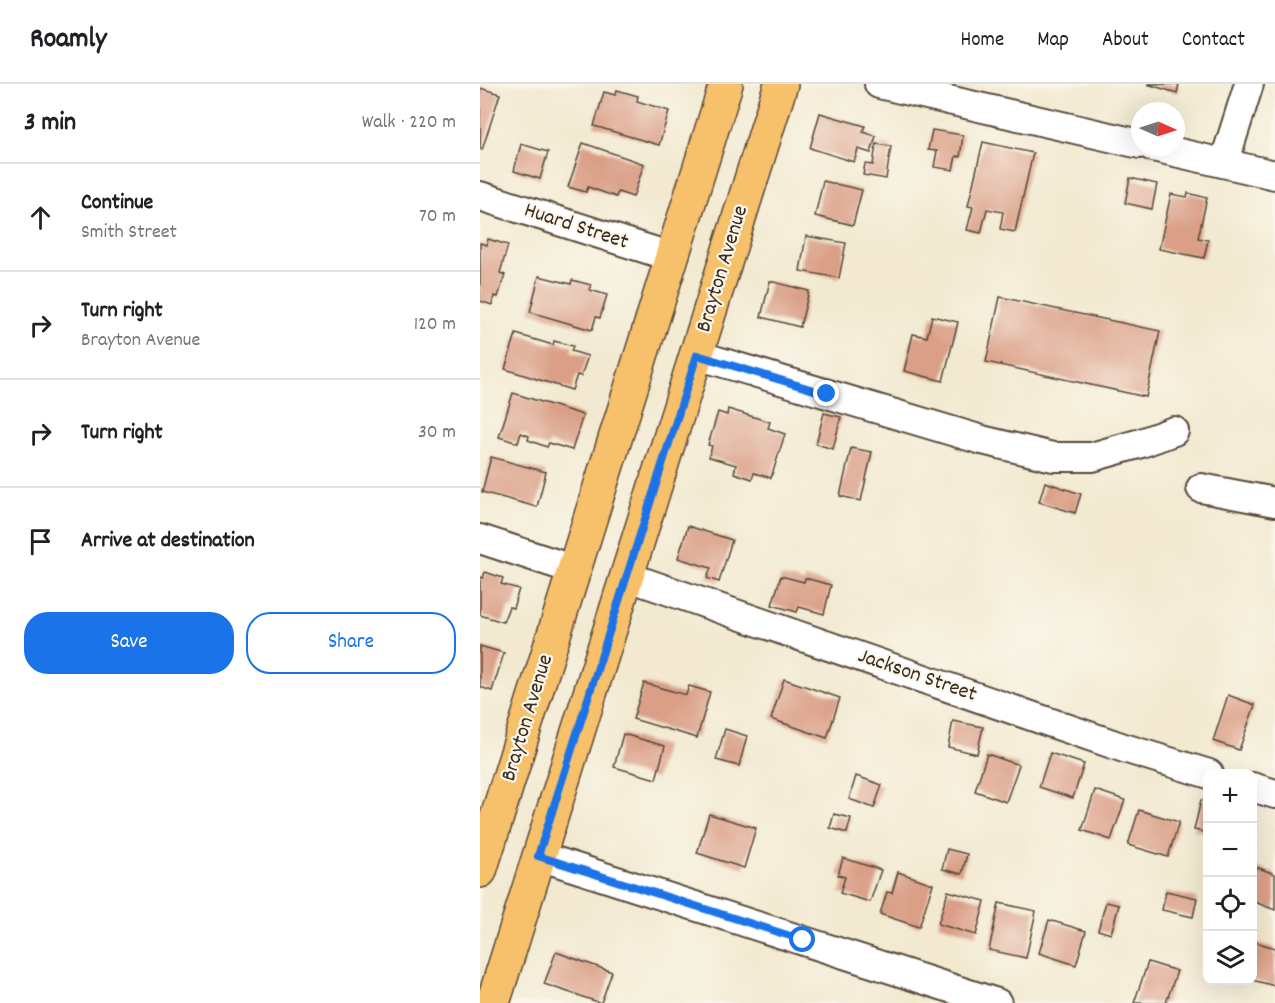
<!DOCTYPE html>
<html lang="en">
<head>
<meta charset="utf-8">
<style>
	:root { --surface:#fff; --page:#f2f2f2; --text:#202124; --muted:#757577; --line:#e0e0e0; --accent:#1a73e8 }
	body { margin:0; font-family:Dekko,sans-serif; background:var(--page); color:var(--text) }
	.controls { position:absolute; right:18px; bottom:18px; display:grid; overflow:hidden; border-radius:12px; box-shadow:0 6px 24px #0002 }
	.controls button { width:54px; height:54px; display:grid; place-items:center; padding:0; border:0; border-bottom:2px solid var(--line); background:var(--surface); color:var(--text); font:30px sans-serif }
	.compass { position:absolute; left:651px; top:18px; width:54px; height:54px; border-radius:50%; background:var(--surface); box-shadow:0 6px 24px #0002; rotate:93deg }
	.stop { position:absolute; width:18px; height:18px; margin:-14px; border:4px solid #1a73e8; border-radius:50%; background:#fff }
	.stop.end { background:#1a73e8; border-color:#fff; box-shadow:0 2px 6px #0008 }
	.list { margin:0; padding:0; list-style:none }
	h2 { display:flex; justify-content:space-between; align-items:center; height:78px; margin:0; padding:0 24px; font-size:26px }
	h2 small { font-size:20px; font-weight:400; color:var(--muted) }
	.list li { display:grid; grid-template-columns:39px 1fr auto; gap:18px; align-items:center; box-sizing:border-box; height:108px; padding:0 24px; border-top:2px solid var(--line) }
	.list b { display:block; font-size:22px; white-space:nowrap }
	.list p { margin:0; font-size:20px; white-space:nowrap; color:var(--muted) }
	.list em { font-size:20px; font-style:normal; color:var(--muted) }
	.actions { display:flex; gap:12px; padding:18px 24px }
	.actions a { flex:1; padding:14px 0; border:2px solid var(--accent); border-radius:24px; text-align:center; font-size:21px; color:var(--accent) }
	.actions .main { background:var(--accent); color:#fff }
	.icon { flex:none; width:33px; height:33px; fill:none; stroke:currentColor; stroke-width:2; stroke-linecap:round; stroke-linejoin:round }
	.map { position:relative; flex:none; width:795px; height:919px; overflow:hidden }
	header { display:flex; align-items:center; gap:36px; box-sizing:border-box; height:84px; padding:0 30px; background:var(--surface); border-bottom:2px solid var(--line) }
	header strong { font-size:28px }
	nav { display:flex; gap:33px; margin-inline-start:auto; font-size:21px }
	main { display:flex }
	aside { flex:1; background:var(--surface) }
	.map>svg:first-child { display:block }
	.building { fill:#da9f86 }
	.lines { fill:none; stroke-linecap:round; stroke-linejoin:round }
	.minor-casing { stroke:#564739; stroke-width:32 }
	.major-casing { stroke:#564739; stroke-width:36 }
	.minor { stroke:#fff; stroke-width:28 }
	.major { stroke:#f7c06b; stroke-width:33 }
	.route { stroke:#1a73e8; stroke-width:8 }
	.labels { text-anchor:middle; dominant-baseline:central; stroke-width:4.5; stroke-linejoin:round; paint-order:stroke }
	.street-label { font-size:22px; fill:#3b2a1e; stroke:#fbf7ec }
</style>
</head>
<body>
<header>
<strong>Roamly</strong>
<nav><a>Home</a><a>Map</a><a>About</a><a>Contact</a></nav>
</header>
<main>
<aside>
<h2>3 min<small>Walk · 220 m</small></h2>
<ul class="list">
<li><svg class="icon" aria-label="ahead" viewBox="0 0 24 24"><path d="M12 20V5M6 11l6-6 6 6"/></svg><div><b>Continue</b><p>Smith Street</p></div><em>70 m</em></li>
<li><svg class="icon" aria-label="right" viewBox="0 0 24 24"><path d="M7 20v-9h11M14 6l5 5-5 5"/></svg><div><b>Turn right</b><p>Brayton Avenue</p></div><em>120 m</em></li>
<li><svg class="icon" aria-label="right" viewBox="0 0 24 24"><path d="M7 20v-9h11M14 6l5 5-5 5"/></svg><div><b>Turn right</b></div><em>30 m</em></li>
<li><svg class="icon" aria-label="arrive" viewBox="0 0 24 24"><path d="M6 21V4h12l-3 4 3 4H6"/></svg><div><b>Arrive at destination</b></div></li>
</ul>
<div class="actions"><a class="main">Save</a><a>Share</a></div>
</aside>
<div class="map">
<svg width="795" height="919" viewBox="0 0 795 919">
	<rect width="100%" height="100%" fill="#fbf7ec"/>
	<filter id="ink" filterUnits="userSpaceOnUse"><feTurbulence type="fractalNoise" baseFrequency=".0167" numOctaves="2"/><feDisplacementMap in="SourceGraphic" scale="12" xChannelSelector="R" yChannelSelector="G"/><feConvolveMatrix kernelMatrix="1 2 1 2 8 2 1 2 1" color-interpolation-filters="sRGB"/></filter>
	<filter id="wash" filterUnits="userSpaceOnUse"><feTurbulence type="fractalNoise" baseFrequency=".008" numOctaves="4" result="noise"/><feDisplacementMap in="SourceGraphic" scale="24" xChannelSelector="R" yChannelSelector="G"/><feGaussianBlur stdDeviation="1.35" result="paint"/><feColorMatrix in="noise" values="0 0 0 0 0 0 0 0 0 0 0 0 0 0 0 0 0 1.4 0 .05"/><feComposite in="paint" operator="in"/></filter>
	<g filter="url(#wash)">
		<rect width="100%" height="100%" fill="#f2e9d0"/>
		<g id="blocks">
			<g class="building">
				<path d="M667 0H699L697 9Z"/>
				<path d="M0 4 20 10 2 66 0 65Z"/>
				<path d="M137 6 158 12 157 17 189 27 179 61 114 42 124 8 135 11Z"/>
				<path d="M340 29 385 42 383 48 396 52 391 69 378 65 374 78 330 64Z"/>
				<path d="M452 46 483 51 480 73 476 72 473 86 454 83 457 67 448 66Z"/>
				<path d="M503 58 553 69 535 148 520 145 523 128 507 125 501 149 487 146 493 123 488 122Z"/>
				<path d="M103 59 164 80 153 113 138 108 136 113 108 103 106 108 88 103Z"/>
				<path d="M41 60 68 68 60 95 34 87Z"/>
				<path d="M396 60 411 62 406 95 383 91 385 80 393 81Z"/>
				<path d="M650 94 677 100 672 125 645 119Z"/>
				<path d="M343 97 382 106 373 141 335 132Z"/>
				<path d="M708 109 727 114 718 154 728 156 724 174 679 165 691 110 707 113Z"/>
				<path d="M326 152 366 159 359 194 320 187Z"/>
				<path d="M8 155 28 161 20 189 25 191 18 213 14 212 12 221 0 217V159L7 161Z"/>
				<path d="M59 192 91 200 92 196 111 201 110 206 127 211 120 234 116 233 112 246 50 228Z"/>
				<path d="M290 197 329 207 320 243 281 233Z"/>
				<path d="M520 213 680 247 666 313 506 278Z"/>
				<path d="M452 232 478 238 463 297 424 287 433 250 447 253Z"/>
				<path d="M36 250 73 261 74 257 93 262 91 267 108 272 101 292 97 291 92 306 25 285Z"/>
				<path d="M33 309 103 331 92 366 69 359 67 363 48 356 49 352 41 349 38 359 19 353Z"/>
				<path d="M248 325 290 338 288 344 305 350 291 394 274 389 272 395 254 389 256 381 229 373 232 362 228 361 238 328 247 331Z"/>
				<path d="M344 329 361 333 353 365 336 360Z"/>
				<path d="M371 364 392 368 381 417 360 412Z"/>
				<path d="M11 373 66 388 57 423 2 408Z"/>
				<path d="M565 398 601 410 595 429 559 418Z"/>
				<path d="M208 442 252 456 239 498 227 494 231 484 198 474Z"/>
				<path d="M5 488 23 494 21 500 39 505 33 524 29 523 23 538 0 531V493L3 494Z"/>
				<path d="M301 492 324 498 325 494 351 501 344 530 319 523 317 528 292 521Z"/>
				<path d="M0 562 24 569 12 607 0 603Z"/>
				<path d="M304 595 360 614 347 654 291 635Z"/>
				<path d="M164 599 206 611 209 602 230 608 217 654 153 635Z"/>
				<path d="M748 611 775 621 759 666 733 657Z"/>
				<path d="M473 637 503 643 497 670 468 663Z"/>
				<path d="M245 645 267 652 259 682 236 676Z"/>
				<path d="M143 650 185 662 176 695 134 683Z"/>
				<path d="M570 669 604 680 593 714 559 703Z"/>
				<path d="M507 670 539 681 526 718 495 707Z"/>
				<path d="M376 692 402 701 394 724 369 715Z"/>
				<path d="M615 706 645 716 631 756 602 746Z"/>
				<path d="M721 716 728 718V749L714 746Z"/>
				<path d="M659 726 699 738 688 773 648 761Z"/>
				<path d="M229 730 276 744 264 784 217 769Z"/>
				<path d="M354 730 371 734 367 749 350 744Z"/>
				<path d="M467 765 487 770 482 790 462 785Z"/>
				<path d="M363 774 401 786 390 818 360 809 365 793 358 791Z"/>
				<path d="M776 783 795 790V826L772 817V794Z"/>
				<path d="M418 788 453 800 439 843 400 830 407 808 412 809Z"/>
				<path d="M468 807 505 817 496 851 458 840Z"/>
				<path d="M686 807 717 814 713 833 682 826Z"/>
				<path d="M626 818 639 821 631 850 618 846Z"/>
				<path d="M519 819 556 827 546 874 509 866Z"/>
				<path d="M569 836 606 847 596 881 559 869Z"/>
				<path d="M772 857 795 864V902L772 896Z"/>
				<path d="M76 868 132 888 121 919 64 900Z"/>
				<path d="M668 878 697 887 686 919H654Z"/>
			</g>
		</g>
	</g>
	<g filter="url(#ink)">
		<use href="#blocks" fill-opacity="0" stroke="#564739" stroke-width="1.5"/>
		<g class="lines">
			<g class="minor-casing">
				<g id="minor">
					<path d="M399 0 660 60"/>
					<path d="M673 63 795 91"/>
					<path d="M744 79 769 0"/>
					<path d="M0 112 192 173"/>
					<path d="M217 271 502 356 573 373H612L661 359 694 347"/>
					<path d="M721 404 795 418"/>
					<path d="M0 455 95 486"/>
					<path d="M146 492 644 664 729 690"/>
					<path d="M772 703 795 710"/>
					<path d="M59 772 517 919"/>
				</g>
			</g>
			<g class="major-casing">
				<g id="major">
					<path d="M0 787 246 0"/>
					<path d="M13 919 301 0"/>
				</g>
			</g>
			<use href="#minor" class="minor"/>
			<use href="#major" class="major"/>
		</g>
	</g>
	<g class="lines" filter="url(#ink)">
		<path class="route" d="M323 856 58 772 217 271 347 310"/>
	</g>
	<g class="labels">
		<g class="street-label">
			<text transform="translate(96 143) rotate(18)">Huard Street</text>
			<text transform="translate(243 185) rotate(-73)">Brayton Avenue</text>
			<text transform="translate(437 592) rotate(19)">Jackson Street</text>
			<text transform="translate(48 634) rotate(-73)">Brayton Avenue</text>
		</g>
	</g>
</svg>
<div class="controls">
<button>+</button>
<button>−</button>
<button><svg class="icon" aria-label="locate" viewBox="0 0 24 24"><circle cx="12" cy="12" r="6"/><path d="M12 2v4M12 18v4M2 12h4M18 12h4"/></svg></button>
<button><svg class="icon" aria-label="layers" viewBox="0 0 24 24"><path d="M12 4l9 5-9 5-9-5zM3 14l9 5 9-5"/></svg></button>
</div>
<svg class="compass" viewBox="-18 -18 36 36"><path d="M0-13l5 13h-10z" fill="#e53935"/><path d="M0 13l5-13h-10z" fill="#757577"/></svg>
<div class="stop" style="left:323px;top:856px"></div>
<div class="stop end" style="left:347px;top:310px"></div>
</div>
</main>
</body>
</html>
